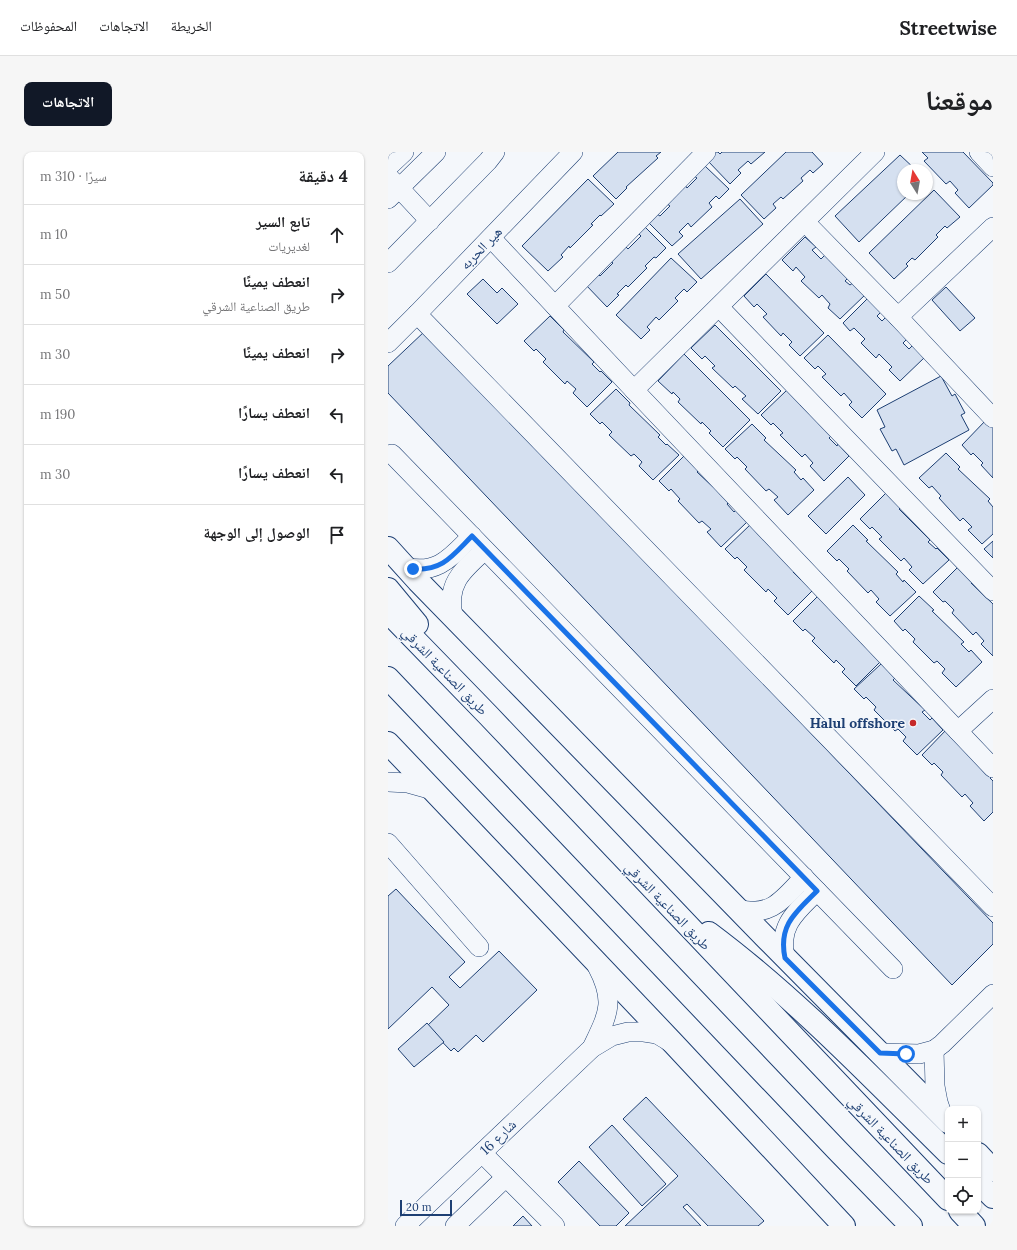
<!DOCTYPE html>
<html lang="ar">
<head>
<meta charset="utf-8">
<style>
	:root { --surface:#fff; --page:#f6f6f6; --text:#202124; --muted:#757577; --line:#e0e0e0; --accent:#111827 }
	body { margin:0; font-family:Lora,"Noto Naskh Arabic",serif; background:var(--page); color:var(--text); direction:rtl }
	.controls { position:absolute; right:12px; bottom:12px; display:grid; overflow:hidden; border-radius:8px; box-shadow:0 1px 3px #0004 }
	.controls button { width:36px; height:36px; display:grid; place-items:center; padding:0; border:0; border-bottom:1px solid var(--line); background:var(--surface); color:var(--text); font:20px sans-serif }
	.compass { position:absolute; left:509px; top:12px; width:36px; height:36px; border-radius:50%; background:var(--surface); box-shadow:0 1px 3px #0004; rotate:349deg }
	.scale { position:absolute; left:12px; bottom:10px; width:52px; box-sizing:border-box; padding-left:4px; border:2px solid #1d3f73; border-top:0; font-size:11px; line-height:14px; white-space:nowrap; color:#1d3f73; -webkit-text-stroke:3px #f4f7fb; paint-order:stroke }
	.stop { position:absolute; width:12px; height:12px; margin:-9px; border:3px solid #1a73e8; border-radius:50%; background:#fff }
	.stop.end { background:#1a73e8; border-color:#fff; box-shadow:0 1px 4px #0008 }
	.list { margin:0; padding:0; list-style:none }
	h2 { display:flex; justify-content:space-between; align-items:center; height:52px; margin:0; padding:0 16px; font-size:17px }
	h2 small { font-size:13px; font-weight:400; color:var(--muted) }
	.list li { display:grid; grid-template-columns:26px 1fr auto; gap:12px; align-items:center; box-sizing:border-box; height:60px; padding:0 16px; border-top:1px solid var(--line) }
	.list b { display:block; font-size:15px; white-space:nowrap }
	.list p { margin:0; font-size:13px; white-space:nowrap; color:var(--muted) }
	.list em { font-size:13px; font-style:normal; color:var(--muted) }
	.icon { flex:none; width:22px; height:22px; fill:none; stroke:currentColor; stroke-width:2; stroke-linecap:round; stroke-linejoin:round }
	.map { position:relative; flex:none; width:605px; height:1074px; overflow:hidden; direction:ltr; border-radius:8px }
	header { display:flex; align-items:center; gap:24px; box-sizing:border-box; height:56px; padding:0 20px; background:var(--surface); border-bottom:1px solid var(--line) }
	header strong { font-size:19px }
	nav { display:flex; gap:22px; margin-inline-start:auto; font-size:14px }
	.intro { display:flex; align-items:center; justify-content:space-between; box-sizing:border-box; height:96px; padding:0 24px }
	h1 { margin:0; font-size:28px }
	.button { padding:10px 18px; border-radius:8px; background:var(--accent); color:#fff; font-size:14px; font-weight:700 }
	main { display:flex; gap:24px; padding:0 24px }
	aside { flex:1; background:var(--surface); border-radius:8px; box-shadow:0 1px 3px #0004 }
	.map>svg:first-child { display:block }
	.building { fill:#d5e0f0; stroke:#1d3f73 }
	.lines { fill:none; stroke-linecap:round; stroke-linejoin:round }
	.minor-casing { stroke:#1d3f73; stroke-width:20 }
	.major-casing { stroke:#1d3f73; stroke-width:24 }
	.highway-casing { stroke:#1d3f73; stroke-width:24 }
	.minor { stroke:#f4f7fb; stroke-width:19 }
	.major { stroke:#f4f7fb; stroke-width:22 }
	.highway { stroke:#f4f7fb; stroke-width:22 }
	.route { stroke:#1a73e8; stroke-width:5 }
	.poi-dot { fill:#c62828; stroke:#f4f7fb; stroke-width:1.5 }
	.labels { text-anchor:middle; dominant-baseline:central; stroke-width:3; stroke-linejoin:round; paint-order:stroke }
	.street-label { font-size:14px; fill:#1d3f73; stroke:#f4f7fb }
	.poi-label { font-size:14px; font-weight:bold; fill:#1d3f73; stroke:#f4f7fb; text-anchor:end }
</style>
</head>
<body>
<header>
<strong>Streetwise</strong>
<nav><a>الخريطة</a><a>الاتجاهات</a><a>المحفوظات</a></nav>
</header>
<div class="intro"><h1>موقعنا</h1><a class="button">الاتجاهات</a></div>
<main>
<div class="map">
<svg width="605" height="1074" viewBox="0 0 605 1074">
	<rect width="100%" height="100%" fill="#f4f7fb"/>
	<g class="building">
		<path d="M230 0H273L268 4 270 6 238 35 239 36 228 47 205 24Z"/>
		<path d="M328 0H330L332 2 334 0H377L363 12 360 9 350 18 353 21 342 32 319 8Z"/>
		<path d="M398 0H424L435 12 425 21 422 18 413 26 415 29 395 47 393 45 385 52 388 56 376 67 353 43Z"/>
		<path d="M534 0H575L605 31V33L581 56 567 41 570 38 562 29 558 32 536 9 540 6Z"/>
		<path d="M512 3 528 18H515V42H521L471 90 447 64Z"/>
		<path d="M317 14 341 37 331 47 328 44 321 51 324 55 303 75 300 71 291 80 295 84 284 94 261 71 269 62 272 64 282 54 278 51 297 33 299 36 309 26 306 24Z"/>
		<path d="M200 27 226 52 213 64 212 63 203 72 205 73 182 96 181 94 173 103 175 105 160 119 134 94Z"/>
		<path d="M546 38 572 65 559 76 557 74 548 83 550 85 527 108 524 106 518 112 520 114 506 127 481 101Z"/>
		<path d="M352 47 375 72 313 127 290 102Z"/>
		<path d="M256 74 278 96 268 106 266 105 257 114 259 116 240 135 238 133 229 142 231 143 219 155 197 132 209 121 212 124 225 111 221 108 236 93 240 97 253 84 250 81Z"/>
		<path d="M417 85 428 95 424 98 433 107 438 102 461 125 457 129 462 133 466 130 478 142 452 167 440 156 442 152 434 143 431 146 413 129 417 125 408 115 405 119 394 108Z"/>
		<path d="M283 106 309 130 299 140 296 137 287 146 290 149 271 168 268 165 259 175 262 178 253 187 228 163Z"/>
		<path d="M378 122 436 181 412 204 401 193 404 190 395 181 393 184 375 165 379 162 369 152 366 155 356 144Z"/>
		<path d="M95 127 109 141 114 136 130 152 109 172 79 142Z"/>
		<path d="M558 135 587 166 572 179 544 148Z"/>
		<path d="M480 146 493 160 489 164 494 169 498 165 520 186 515 191 521 197 525 193 537 205 512 229 501 218 504 215 491 202 488 206 473 191 477 187 466 176 462 179 455 171Z"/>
		<path d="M162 164 176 178 175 180 206 210 204 212 212 220 213 219 224 230 199 255 185 241 188 237 179 229 177 232 155 210 158 207 148 197 146 199 136 189Z"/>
		<path d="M327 173 393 239 370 262 354 247 358 244 347 234 345 236 324 216 327 214 317 204 314 207 303 196Z"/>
		<path d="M37 179 605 771V792L564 833 0 241V214Z"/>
		<path d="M440 183 498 242 474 266 461 253 464 250 456 241 453 244 434 225 438 222 430 214 427 217 416 206Z"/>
		<path d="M296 202 362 268 335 295 321 281 323 279 314 270 313 272 290 250 292 247 285 240 284 242 270 229Z"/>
		<path d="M553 224 564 244 567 242 577 261 573 263 581 278 516 313 508 297 504 299 492 277 497 275 489 258Z"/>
		<path d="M228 237 242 251 241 253 272 283 270 285 278 293 279 292 291 303 265 328 251 314 254 310 246 302 243 304 221 283 224 280 214 270 212 272 202 262Z"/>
		<path d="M399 238 413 252 412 253 443 284 441 286 449 294 450 292 461 304 436 329 422 314 425 311 417 302 414 305 392 283 395 281 385 271 383 273 373 263Z"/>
		<path d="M599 267 605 273V326L593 313 595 311 585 301 583 303 574 293Z"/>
		<path d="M364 272 378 286 376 288 408 318 406 320 413 328 415 326 426 338 400 363 386 348 390 345 381 337 378 339 357 317 359 315 349 305 347 307 337 297Z"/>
		<path d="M558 301 572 315 570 317 602 347 600 349 605 355V382L594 392 580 378 584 375 575 366 572 369 551 346 553 344 544 334 541 336 531 326Z"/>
		<path d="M297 303 311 318 309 320 341 350 339 352 346 360 348 358 359 370 333 395 319 380 323 377 314 369 311 371 290 349 292 347 283 337 281 339 271 329Z"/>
		<path d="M460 325 477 343 438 382 420 364Z"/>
		<path d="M498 341 512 356 511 357 542 388 540 390 548 397 549 396 561 408 535 432 521 418 524 415 516 406 513 409 491 387 494 385 484 375 482 377 472 367Z"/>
		<path d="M363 372 407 418 405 420 413 428 414 427 425 438 400 463 386 449 389 446 380 437 378 440 356 418 359 415 349 405 347 407 337 397Z"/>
		<path d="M465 373 480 388 478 389 510 420 508 422 515 430 516 428 528 440 502 464 488 450 491 447 483 438 480 441 459 419 461 417 451 407 449 409 439 399Z"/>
		<path d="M605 389V406L596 397Z"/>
		<path d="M570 415 585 430 583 431 605 452V504L593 492 596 489 588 480 585 483 564 461 566 458 557 449 555 450 545 440Z"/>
		<path d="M431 443 475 490 473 491 481 499 482 498 493 509 468 534 454 520 457 517 448 508 446 511 424 489 427 486 417 477 415 479 405 469Z"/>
		<path d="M531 444 546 458 544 459 576 490 573 492 581 500 583 498 594 510 568 535 554 521 557 517 549 509 546 511 525 490 527 487 517 477 515 479 506 469Z"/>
		<path d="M493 512 507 526 505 528 537 558 534 560 542 568 544 566 555 578 529 603 515 589 518 585 510 577 507 579 486 558 488 555 478 545 476 547 466 537Z"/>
		<path d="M559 577 604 624 602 626 605 629V660L596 669 582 654 585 651 577 642 574 645 553 623 555 620 546 611 544 613 534 603Z"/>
		<path d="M8 737 77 810 61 825 72 836 111 799 149 838 95 890 88 883 70 900 66 896 63 899 39 874 61 853 44 835 0 877V744Z"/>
		<path d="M39 871 56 890 26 915 10 897Z"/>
		<path d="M258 945 376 1069 370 1074H320L299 1052 295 1055 313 1074H237L290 1024 235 967Z"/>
		<path d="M224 973 278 1032 254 1054 201 995Z"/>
		<path d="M191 1009 241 1061 228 1074H212L170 1030Z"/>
		<path d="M135 1064 144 1074H125Z"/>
	</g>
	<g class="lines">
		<g class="minor-casing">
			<g id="minor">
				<path d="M591 0 605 15"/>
				<path d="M0 15 16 0"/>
				<path d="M0 24 42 69"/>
				<path d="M0 47 48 0"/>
				<path d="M417 70 510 165 605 266"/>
				<path d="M103 86 246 238 605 616"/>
				<path d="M0 111 100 9 107 0"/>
				<path d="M167 154 318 0"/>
				<path d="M331 155 605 439"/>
				<path d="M29 162 605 755"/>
				<path d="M510 165 605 75"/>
				<path d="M0 191 29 162 185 0"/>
				<path d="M246 238 487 0"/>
				<path d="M4 302 505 817"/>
				<path d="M17 415C50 423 63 405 84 384"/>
				<path d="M65 464C58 431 75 418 97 398"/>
				<path d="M570 579 605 547"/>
				<path d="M0 630 20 631 45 638"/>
				<path d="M0 691 91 795"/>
				<path d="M350 757C383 766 395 747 416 725"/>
				<path d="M397 806C390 773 408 760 429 739"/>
				<path d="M204 896C220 862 228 850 209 814"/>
				<path d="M546 898 547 934 550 950 555 965"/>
				<path d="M492 901 531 902 546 898 554 892 605 842"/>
				<path d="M94 1001 167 1074"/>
				<path d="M17 1074 204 896 224 884 240 880H256L269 882 284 891"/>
				<path d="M67 1074 118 1025"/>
			</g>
		</g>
		<g class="major-casing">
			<g id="major">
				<path d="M0 396 30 429 379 787 560 970"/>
				<path d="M0 591 286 892 456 1074"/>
				<path d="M590 1002 605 1018"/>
			</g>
		</g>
		<g class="highway-casing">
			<g id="highway">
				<path d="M0 437 29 472"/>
				<path d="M0 460 100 563 560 1047"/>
				<path d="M0 526 449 998 523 1074"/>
				<path d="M321 781C408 846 483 925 560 1001"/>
				<path d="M590 1030 605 1045"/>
				<path d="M572 1059 586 1074"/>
			</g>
		</g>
		<use href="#minor" class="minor"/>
		<use href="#major" class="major"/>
		<use href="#highway" class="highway"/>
	</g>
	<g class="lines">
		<path class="route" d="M25 417C55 419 65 403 84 384L429 739C408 760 390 773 397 806L492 901 518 902"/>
	</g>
	<circle class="poi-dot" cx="525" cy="571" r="4"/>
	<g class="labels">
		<g class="street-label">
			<text transform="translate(93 96) rotate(-46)">هير الحربه</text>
			<text transform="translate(57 519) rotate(46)">طريق الصناعية الشرقي</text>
			<text transform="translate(280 754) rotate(46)">طريق الصناعية الشرقي</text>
			<text transform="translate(110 985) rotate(-44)">شارع 16</text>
			<text transform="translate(503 988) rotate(46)">طريق الصناعية الشرقي</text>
		</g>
		<g class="poi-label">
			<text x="517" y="571">Halul offshore</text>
		</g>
	</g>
</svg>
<div class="controls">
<button>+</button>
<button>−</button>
<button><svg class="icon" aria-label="locate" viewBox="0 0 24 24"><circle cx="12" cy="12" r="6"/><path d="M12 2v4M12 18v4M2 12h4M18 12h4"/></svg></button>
</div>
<svg class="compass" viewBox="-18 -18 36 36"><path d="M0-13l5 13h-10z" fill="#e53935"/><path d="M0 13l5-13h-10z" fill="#757577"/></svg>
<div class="scale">20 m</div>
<div class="stop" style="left:518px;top:902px"></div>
<div class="stop end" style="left:25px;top:417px"></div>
</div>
<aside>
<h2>4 دقيقة<small>سيرًا · 310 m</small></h2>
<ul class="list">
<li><svg class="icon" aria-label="ahead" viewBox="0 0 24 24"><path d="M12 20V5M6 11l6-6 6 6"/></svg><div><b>تابع السير</b><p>لغديريات</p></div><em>10 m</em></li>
<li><svg class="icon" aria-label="right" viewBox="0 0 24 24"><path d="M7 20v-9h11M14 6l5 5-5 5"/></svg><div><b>انعطف يمينًا</b><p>طريق الصناعية الشرقي</p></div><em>50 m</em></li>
<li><svg class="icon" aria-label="right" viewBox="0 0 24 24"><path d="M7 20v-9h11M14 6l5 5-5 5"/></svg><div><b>انعطف يمينًا</b></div><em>30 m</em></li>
<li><svg class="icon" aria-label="left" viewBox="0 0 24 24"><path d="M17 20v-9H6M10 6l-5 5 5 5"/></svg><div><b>انعطف يسارًا</b></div><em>190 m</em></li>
<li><svg class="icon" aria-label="left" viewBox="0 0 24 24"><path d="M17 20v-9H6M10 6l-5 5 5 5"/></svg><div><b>انعطف يسارًا</b></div><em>30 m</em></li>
<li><svg class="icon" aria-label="arrive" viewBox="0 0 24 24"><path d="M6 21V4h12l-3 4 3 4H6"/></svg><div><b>الوصول إلى الوجهة</b></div></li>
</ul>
</aside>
</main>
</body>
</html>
